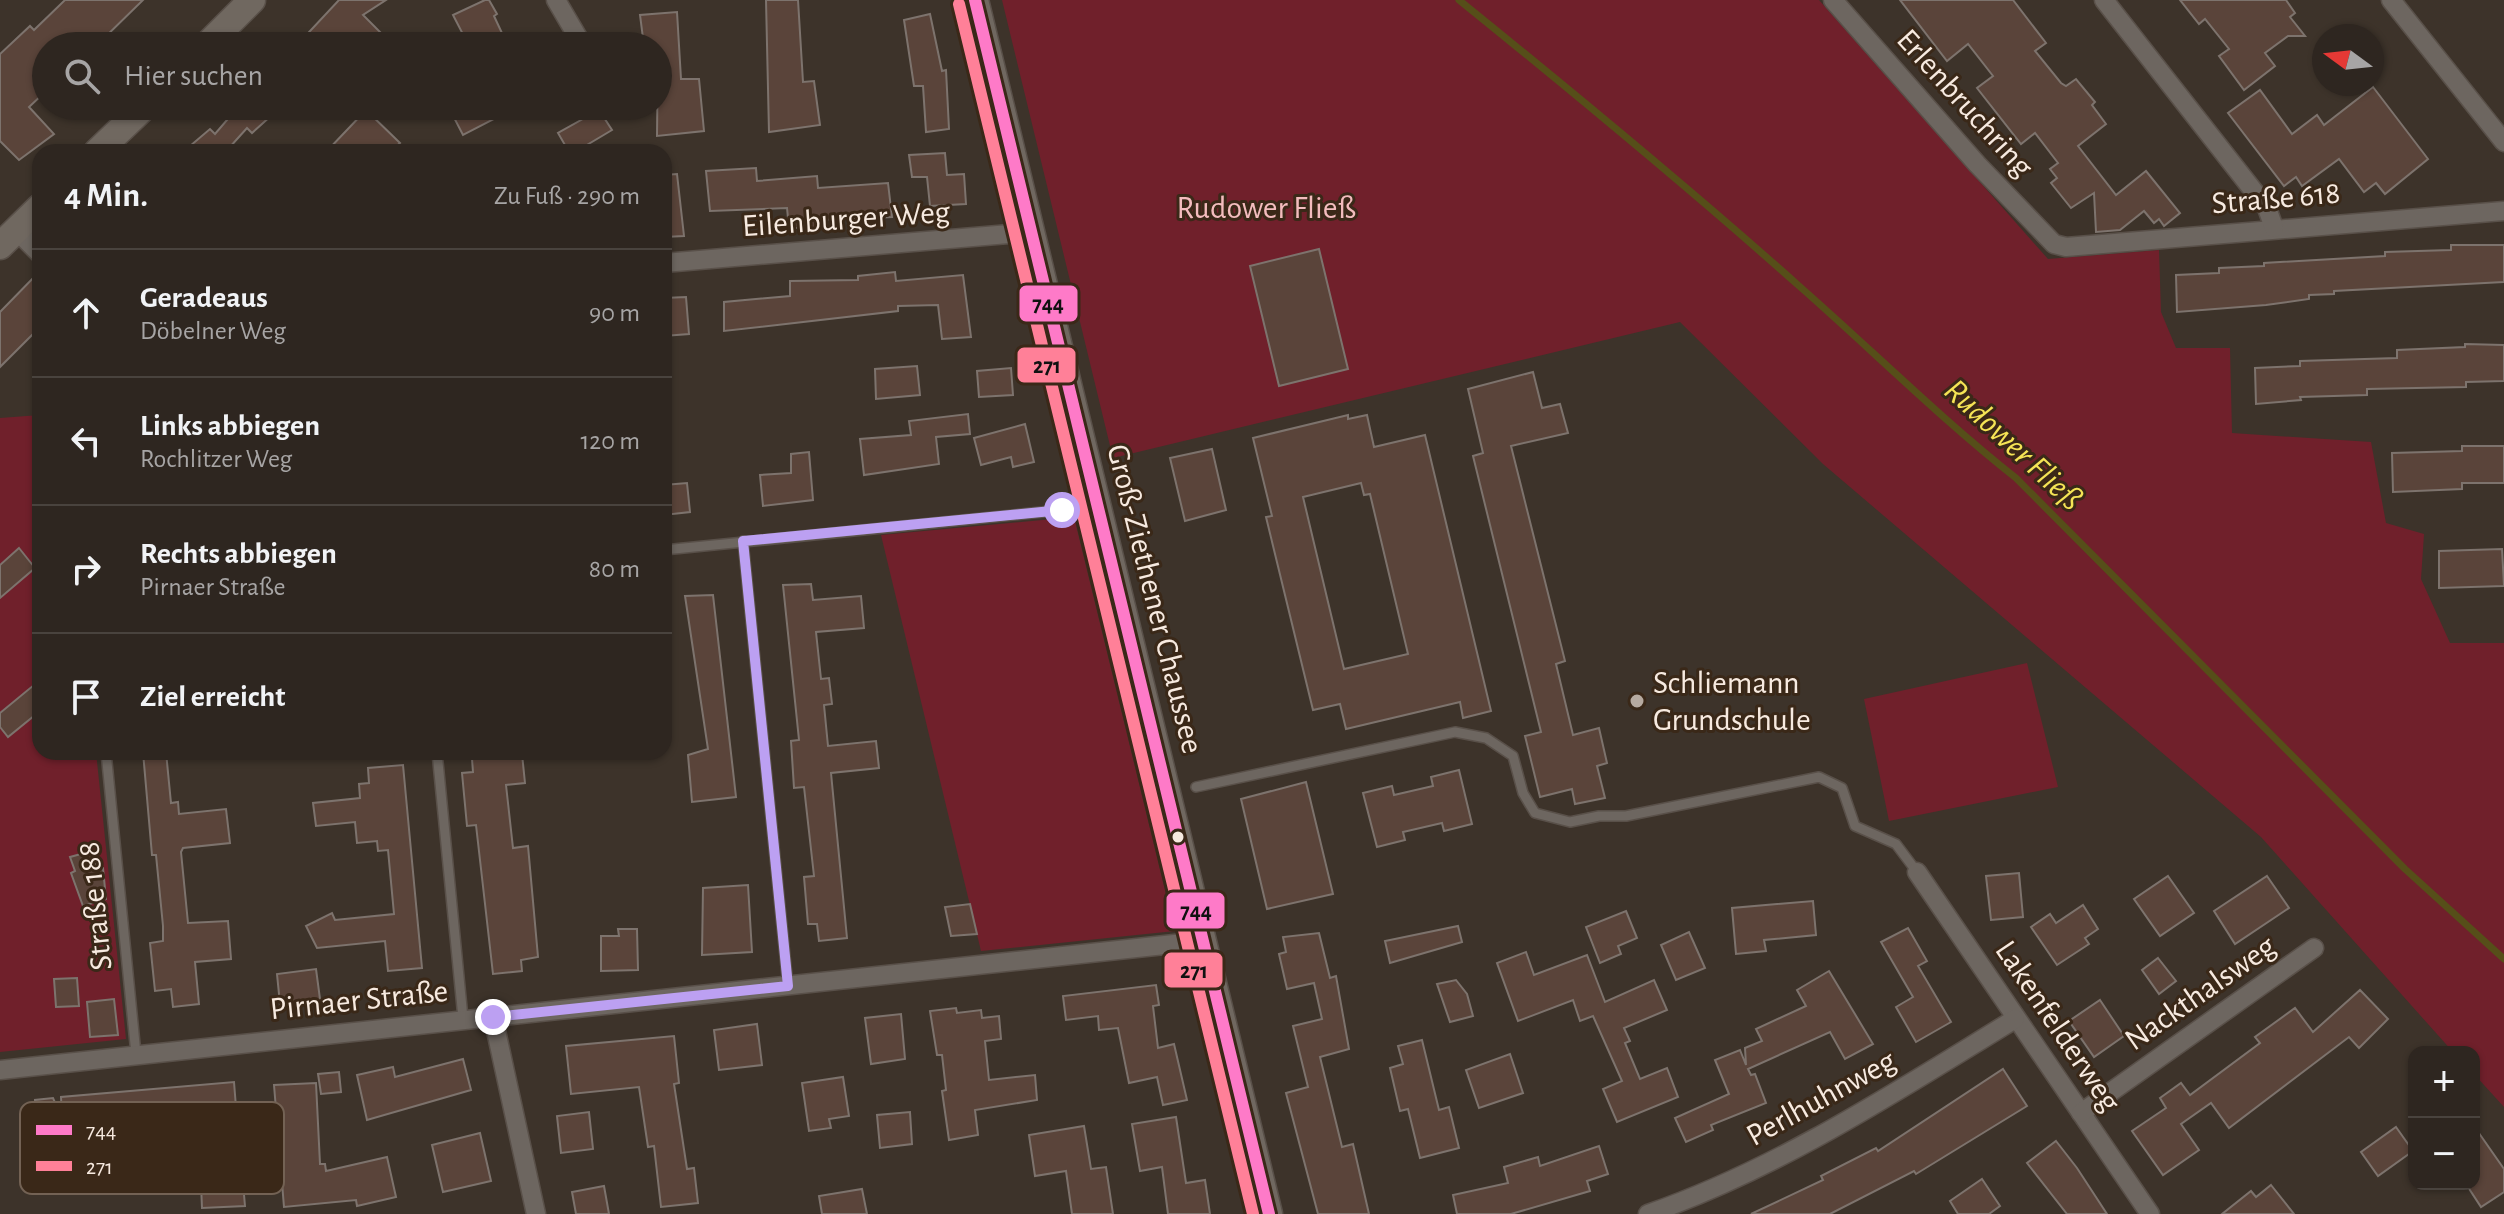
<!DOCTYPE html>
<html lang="de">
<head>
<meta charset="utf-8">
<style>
	:root { --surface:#2e2620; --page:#3a322d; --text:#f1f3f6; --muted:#a7a5a5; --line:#49433e }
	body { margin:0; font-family:"Alegreya Sans",sans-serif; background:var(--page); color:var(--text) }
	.controls { position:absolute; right:24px; bottom:24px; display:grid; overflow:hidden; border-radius:16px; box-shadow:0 2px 6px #0004 }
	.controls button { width:72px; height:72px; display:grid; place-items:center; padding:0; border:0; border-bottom:2px solid var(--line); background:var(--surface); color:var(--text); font:40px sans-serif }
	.compass { position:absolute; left:2312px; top:24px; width:72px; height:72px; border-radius:50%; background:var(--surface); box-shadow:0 2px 6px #0004; rotate:285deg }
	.stop { position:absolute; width:24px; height:24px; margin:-18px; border:6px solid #bca0f2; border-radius:50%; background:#fff }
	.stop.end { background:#bca0f2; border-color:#fff; box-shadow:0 2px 8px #0008 }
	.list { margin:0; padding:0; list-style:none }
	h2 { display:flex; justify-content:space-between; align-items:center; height:104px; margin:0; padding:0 32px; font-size:34px }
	h2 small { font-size:26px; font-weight:400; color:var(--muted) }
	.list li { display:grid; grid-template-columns:52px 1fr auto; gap:24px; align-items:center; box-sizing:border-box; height:128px; padding:0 32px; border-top:2px solid var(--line) }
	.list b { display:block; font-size:30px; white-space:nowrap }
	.list p { margin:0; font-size:26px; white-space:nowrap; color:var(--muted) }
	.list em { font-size:26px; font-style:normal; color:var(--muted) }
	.icon { flex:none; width:44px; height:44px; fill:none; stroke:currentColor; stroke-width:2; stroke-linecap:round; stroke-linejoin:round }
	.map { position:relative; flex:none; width:2504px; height:1214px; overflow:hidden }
	.search { position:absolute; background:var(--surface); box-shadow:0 2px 6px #0004; left:32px; top:32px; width:640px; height:88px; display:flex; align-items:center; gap:20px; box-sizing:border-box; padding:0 28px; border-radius:44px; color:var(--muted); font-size:30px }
	.panel { position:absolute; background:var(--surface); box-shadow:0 2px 6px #0004; left:32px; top:144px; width:640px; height:616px; border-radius:24px }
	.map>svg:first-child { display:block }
	.green { fill:#70202b }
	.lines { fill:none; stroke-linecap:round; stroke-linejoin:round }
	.stream { stroke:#564e19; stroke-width:7 }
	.building { fill:#5a443a; stroke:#7d736d; stroke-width:2; fill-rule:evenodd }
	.lane-casing { stroke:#595049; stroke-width:12 }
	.street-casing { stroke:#595049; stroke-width:21 }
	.secondary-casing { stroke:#595049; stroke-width:29 }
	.lane { stroke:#6d6660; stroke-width:9 }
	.street { stroke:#6d6660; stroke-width:18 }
	.secondary { stroke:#706860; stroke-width:26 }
	.bus-1-casing { stroke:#3a2818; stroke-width:18 }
	.bus-2-casing { stroke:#3a2818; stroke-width:18 }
	.bus-1 { stroke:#fe7ac8; stroke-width:12 }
	.bus-2 { stroke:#ff8098; stroke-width:12 }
	.route { stroke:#bca0f2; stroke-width:10 }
	.poi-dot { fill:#b6aaa0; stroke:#3a2818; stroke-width:3 }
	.bus-dot { fill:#f7eae0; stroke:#3a2818; stroke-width:3 }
	.labels { text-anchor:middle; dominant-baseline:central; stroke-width:6; stroke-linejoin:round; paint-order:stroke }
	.street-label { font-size:32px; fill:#f7eae0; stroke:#3a2818 }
	.park-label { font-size:32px; fill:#f3bcbe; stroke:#3a2818 }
	.poi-label { font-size:32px; fill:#f7eae0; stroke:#3a2818; text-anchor:start }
	.water-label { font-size:34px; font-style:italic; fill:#f5e455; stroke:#3a2818 }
	.key { fill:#3a2818; stroke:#736254; stroke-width:2 }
	.key-label { font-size:22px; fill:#f7eae0 }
	.line-badge { stroke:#3a2818; stroke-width:3 }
	.pale-badge-label { font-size:22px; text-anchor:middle; font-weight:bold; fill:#111 }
</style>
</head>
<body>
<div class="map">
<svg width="2504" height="1214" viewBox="0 0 2504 1214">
	<rect width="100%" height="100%" fill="#3d332a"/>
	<g class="green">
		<path d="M1002 0H1819L2048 259 2159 250 2161 312 2176 348H2230L2232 433 2371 442 2386 523 2424 534 2421 579 2450 643H2504V1107L2474 1074V1052H2453L2261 837 1823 464 1680 322 1113 458Z"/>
		<path d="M40 415V752H96L126 1039 0 1052V418Z"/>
		<path d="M1074 517 1175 931 981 951 881 535Z"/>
		<path d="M2027 663 2058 787 1889 821 1864 699Z"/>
	</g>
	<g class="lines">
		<path class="stream" d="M1459 0C1574 93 1688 187 1798 285 1871 349 1940 418 2016 478L2405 869 2504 959"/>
	</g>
	<g class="building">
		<path d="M65 0H143L96 46H46V91L29 107 54 134 19 160 0 141V54L30 26 34 30Z"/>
		<path d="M339 0H386L363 15 381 33 369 46H296Z"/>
		<path d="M485 0H489L497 14 494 16 508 46H469L453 15Z"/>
		<path d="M766 0H798L803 82 814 81 820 125 769 132Z"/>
		<path d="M1900 0H2013L2046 43 2035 51 2061 83 2066 86 2076 79 2095 102 2092 105 2106 124 2078 146 2116 195 2146 171 2180 213 2164 226 2159 219 2154 223 2144 211 2120 230 2096 232 2094 193 2071 208 2051 183 2057 178 2050 169 2058 163 2035 133 2021 144 1977 88 1993 76 1968 44 1947 61Z"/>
		<path d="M2180 0H2286L2295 13 2290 17 2305 36H2288L2265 53 2275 66 2244 90 2219 56 2229 49 2205 19 2199 24Z"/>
		<path d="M677 12 681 79H699L704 131 657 136 658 46H644L640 15Z"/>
		<path d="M930 14 942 71 946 70 949 129 926 132 923 86H914L904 20Z"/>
		<path d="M2373 87 2428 159 2385 194 2376 183 2364 192 2339 159 2302 186 2296 177 2284 186 2228 113 2260 90 2292 134 2317 115 2324 125Z"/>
		<path d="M239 106H282L252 133 247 128 229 148 233 152H183L210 129 215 134Z"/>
		<path d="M448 106H519L463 135Z"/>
		<path d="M366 110 400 143 390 152H326Z"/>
		<path d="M599 110 612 130 575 152H569L558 133Z"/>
		<path d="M945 153 947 175 964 174 966 204 930 206 927 177H912L909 155Z"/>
		<path d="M756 168 757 181 817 176 818 188 888 183 892 217 821 220 822 228H789L787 208 710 211 706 171Z"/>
		<path d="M677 174 684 236 664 237V175Z"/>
		<path d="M2451 245H2504V282L2334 291V294L2309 295V299L2266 305 2177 312 2176 275 2219 273V268L2264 266V263L2385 256V252L2451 250Z"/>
		<path d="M1319 249 1348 369 1279 386 1250 266Z"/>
		<path d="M40 271V327L0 367V312Z"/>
		<path d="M895 272 896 281 963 275 971 337 942 339 938 305 898 306V311L724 331V302L790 296V281L858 280V276Z"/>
		<path d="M686 297 689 334 664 336V298Z"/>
		<path d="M2465 344 2504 345V381L2466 382V387L2367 389V395L2300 397 2301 400 2256 404 2255 368 2300 366V361L2397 358V350L2465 347Z"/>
		<path d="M917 366 920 395 876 399 875 369Z"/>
		<path d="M1011 368 1013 395 979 397 977 371Z"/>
		<path d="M1533 372 1542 408 1560 404 1568 433 1511 446 1565 661 1556 664 1573 735 1599 728 1607 763 1597 766 1605 798 1575 804 1572 789 1540 797 1525 736 1541 732 1473 456 1483 453 1468 389Z"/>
		<path d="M968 414 970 434 936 437 939 464 864 475 860 439 911 435 909 421Z"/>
		<path d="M1348 415V419L1367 415 1374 447 1425 435 1491 711 1463 718 1460 702 1346 729 1340 704 1313 710 1266 517 1272 516 1253 438ZM1361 483 1364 495 1370 494 1408 654 1344 669 1303 497Z"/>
		<path d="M1025 424 1034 462 1013 467 1011 457 981 465 974 438Z"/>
		<path d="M2462 446H2504V483H2462V489L2393 492 2392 453 2462 451Z"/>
		<path d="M1212 449 1226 510 1185 521 1170 458Z"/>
		<path d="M809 452 813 500 763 506 760 475 791 473V454Z"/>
		<path d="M687 483 690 512 664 515V485Z"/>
		<path d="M19 548 35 568 0 598V565Z"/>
		<path d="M2502 549 2504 586 2439 588V551Z"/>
		<path d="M811 584 813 600 861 596 864 628 816 632 821 679 829 678 832 704 824 705 828 746 876 741 879 768 831 773 847 938 819 941 817 924H808L804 877 814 876 804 787 794 788 791 741 799 740 783 585Z"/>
		<path d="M713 595 736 797 692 802 688 755 708 749 685 596Z"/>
		<path d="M40 680V711L8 737 0 727V713Z"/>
		<path d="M143 752H166L171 803 178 802 179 814 226 809 230 843 183 848 181 852 188 923 228 921 231 959 195 962 199 1004 173 1007 171 989 155 991 150 943 163 941V926L156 855H152Z"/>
		<path d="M522 754 525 783 506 785 513 848 528 846 538 957 521 960 522 971 493 974 476 825 467 826 462 773 473 772 472 759Z"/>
		<path d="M403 765 422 968 388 971 385 941 317 948 306 926 332 913 335 920 394 914 388 850 378 851 377 841 357 843 355 822 316 826 313 803 360 798 359 784 369 783 368 768Z"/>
		<path d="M1459 770 1472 824 1444 831 1442 823 1403 832 1405 840 1377 847 1363 793 1392 786 1394 795 1433 786 1431 777Z"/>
		<path d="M1306 782 1333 894 1267 909 1241 799Z"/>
		<path d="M92 851 97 868H103L106 899 83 906 71 873 75 871 70 857Z"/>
		<path d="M2019 873 2023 917 1991 920 1986 876Z"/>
		<path d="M2168 876 2194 913 2160 936 2134 899Z"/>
		<path d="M2267 876 2289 908 2235 944 2214 911Z"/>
		<path d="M748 885 752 952 702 955 703 888Z"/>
		<path d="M1813 901 1816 935 1764 940 1766 951 1736 954 1732 908Z"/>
		<path d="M970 904 977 934 951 936 945 907Z"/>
		<path d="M2083 905 2098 929 2085 938 2089 944 2057 965 2031 927 2050 914 2056 923Z"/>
		<path d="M1626 911 1637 938 1618 946 1621 954 1600 963 1586 927Z"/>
		<path d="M1458 926 1462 942 1390 963 1385 941Z"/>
		<path d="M1908 928 1927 961 1918 966 1951 1022 1916 1042 1896 1007 1913 997 1881 942Z"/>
		<path d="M618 929H637L638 970 601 971V936H619Z"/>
		<path d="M1689 932 1705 968 1676 980 1661 945Z"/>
		<path d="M1319 933 1330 978 1336 976 1349 1049 1320 1057 1342 1147 1353 1144 1369 1214H1318L1286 1093 1308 1087 1293 1026 1322 1019 1314 983 1287 989 1279 954 1286 952 1283 937Z"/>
		<path d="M1526 952 1534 975 1587 955 1605 1002 1654 980 1667 1010 1624 1028 1630 1041 1625 1043 1640 1079 1667 1068 1678 1097 1617 1122 1603 1089 1622 1081 1593 1016 1580 1021 1573 1000 1518 1021 1497 963Z"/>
		<path d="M2158 958 2176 981 2159 994 2142 970Z"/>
		<path d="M316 969 320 999 280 1004 277 974Z"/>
		<path d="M1829 971 1873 1044 1845 1059 1830 1032 1748 1069 1751 1075 1755 1074 1766 1103 1711 1125 1713 1130 1686 1142 1675 1118 1729 1094 1715 1060 1740 1050 1746 1065 1745 1048 1762 1041 1756 1029 1806 1006 1797 990Z"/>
		<path d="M77 978 79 1006 56 1007 54 979Z"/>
		<path d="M1456 980 1467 994 1473 1016 1450 1022 1437 984Z"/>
		<path d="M1156 985 1159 1005 1153 1006 1158 1048 1174 1044 1187 1100 1163 1105 1157 1077 1129 1083 1118 1028 1099 1030 1098 1016 1066 1020 1063 996Z"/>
		<path d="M2360 990 2388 1019 2359 1048 2349 1037 2229 1128 2211 1103 2181 1124 2199 1150 2163 1175 2132 1131 2166 1108 2160 1098 2181 1083 2190 1095 2260 1043 2255 1037 2295 1008 2313 1032Z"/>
		<path d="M114 999 118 1035 90 1037 87 1002Z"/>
		<path d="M2100 1000 2124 1036 2094 1057 2069 1021Z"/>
		<path d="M956 1008 957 1013 981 1010 982 1018 999 1016 1001 1039 985 1041 989 1080 1035 1075 1037 1100 975 1110 978 1135 949 1140 942 1091 946 1090 942 1055H937L930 1011Z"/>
		<path d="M901 1014 905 1059 871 1064 865 1018Z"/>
		<path d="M757 1024 762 1065 719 1070 714 1030Z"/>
		<path d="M674 1036 679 1083 674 1084 687 1169 694 1168 698 1203 661 1207 654 1146 648 1147 639 1087 571 1094 566 1046Z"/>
		<path d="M1422 1040 1439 1110 1449 1107 1459 1148 1420 1158 1408 1109 1400 1111 1390 1068 1403 1064 1398 1046Z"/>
		<path d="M1510 1054 1523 1093 1479 1108 1466 1070Z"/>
		<path d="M463 1059 471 1090 367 1120 357 1075 393 1067 395 1077Z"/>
		<path d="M2003 1069 2027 1106 1916 1174 1914 1171 1830 1214H1751L1823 1180 1821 1176 1876 1148 1878 1151Z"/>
		<path d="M339 1072 341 1092 321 1094 318 1074Z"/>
		<path d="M843 1077 849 1116 829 1119 831 1128 809 1131 802 1083Z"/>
		<path d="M234 1082 237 1120 130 1134V1130L68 1132 76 1150 39 1153 35 1100 53 1098 62 1118 61 1097Z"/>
		<path d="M316 1083 320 1164H325L326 1171 387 1157 396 1197 357 1206 356 1200 284 1207 274 1085Z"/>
		<path d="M589 1112 593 1149 561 1153 557 1116Z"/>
		<path d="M910 1112 912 1144 880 1148 877 1115Z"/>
		<path d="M1176 1117 1186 1183 1205 1180 1210 1214H1168L1162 1167 1140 1171 1132 1124Z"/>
		<path d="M1084 1126 1091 1169 1106 1167 1113 1214H1072L1066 1171 1035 1176 1029 1135Z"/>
		<path d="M2474 1126 2504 1169V1192L2481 1207 2466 1184H2474Z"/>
		<path d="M2396 1127 2413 1151 2378 1176 2361 1152Z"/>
		<path d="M480 1133 491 1181 443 1192 432 1145Z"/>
		<path d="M2056 1141 2077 1168 2107 1214H2067L2027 1163Z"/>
		<path d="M1599 1146 1608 1174 1587 1181 1590 1191 1511 1214H1457L1453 1195 1508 1183 1504 1167 1538 1157 1540 1166Z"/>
		<path d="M241 1160 245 1206 202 1208 200 1161Z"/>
		<path d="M1982 1179 2000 1206 1989 1214H1958L1950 1201Z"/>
		<path d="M2271 1185 2294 1214H2222L2251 1191 2256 1197Z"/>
		<path d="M604 1186 609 1214H576L572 1192Z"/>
		<path d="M862 1189 867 1214H822L819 1196Z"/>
	</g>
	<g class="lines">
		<g class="lane-casing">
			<g id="lane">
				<path d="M743 541 788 986"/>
				<path d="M664 550 1062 510 1094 502"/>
				<path d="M106 752 136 1054"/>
				<path d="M437 752 463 1018"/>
				<path d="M1196 787 1455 732 1486 738 1513 756 1523 793 1535 813 1570 822 1599 816H1626L1819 777 1842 788 1855 826 1896 844 1917 872"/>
			</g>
		</g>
		<g class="street-casing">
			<g id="street">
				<path d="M556 0 583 46"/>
				<path d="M1833 0 1977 164 2054 244 2066 247 2504 211"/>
				<path d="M2104 0 2267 208 2274 228"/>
				<path d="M2391 0 2504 142"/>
				<path d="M16 230 40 254"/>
				<path d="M664 263 1032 232"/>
				<path d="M1917 872 2150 1214"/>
				<path d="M493 1017 536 1214"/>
				<path d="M0 1070 1202 941"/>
				<path d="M2081 1113 2314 948"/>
				<path d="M1648 1214C1780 1168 1897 1091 2015 1019"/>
			</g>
		</g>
		<g class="secondary-casing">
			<g id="secondary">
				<path d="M975 0 1269 1214"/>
				<path d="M206 46 252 0"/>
				<path d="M97 152 145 106"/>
				<path d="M0 246 40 207"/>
			</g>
		</g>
		<use href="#lane" class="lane"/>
		<use href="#street" class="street"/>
		<use href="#secondary" class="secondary"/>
		<g class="bus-1-casing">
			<path id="bus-1" d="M975 0 1269 1214"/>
		</g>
		<g class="bus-2-casing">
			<path id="bus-2" d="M959 4 1253 1214"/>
		</g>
		<use href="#bus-1" class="bus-1"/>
		<use href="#bus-2" class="bus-2"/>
	</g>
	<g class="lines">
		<path class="route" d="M493 1017 788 986 743 541 1062 510"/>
	</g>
	<circle class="poi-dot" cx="1637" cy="701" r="8"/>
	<circle class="bus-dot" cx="1178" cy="837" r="7"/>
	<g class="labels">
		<g class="street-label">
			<text transform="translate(1965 103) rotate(48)">Erlenbruchring</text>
			<text transform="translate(2276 198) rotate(-5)">Straße 618</text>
			<text transform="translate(846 219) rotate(-4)">Eilenburger Weg</text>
			<text transform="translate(1155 599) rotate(76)">Groß-Ziethener Chaussee</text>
			<text transform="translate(95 906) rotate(-96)">Straße 188</text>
			<text transform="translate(2200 993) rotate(-35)">Nackthalsweg</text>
			<text transform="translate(359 1000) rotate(-6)">Pirnaer Straße</text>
			<text transform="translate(2058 1026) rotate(56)">Lakenfelderweg</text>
			<text transform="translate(1821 1098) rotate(-29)">Perlhuhnweg</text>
		</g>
		<g class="park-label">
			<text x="1266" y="208">Rudower Fließ</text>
		</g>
		<g class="poi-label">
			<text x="1653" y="683">Schliemann<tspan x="1653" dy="37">Grundschule</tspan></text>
		</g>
		<g class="water-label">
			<text transform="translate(2013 445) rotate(43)">Rudower Fließ</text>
		</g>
	</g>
	<rect x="20" y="1102" width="264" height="92" rx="12" class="key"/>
	<rect x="36" y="1125" width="36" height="10" fill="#fe7ac8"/>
	<rect x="36" y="1161" width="36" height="10" fill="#ff8098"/>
	<g class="key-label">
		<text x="86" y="1138">744</text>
		<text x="86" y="1174">271</text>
	</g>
	<g class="line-badge">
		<rect x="1018" y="284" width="61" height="39" rx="8" fill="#fe7ac8"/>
		<rect x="1016" y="346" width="61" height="38" rx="8" fill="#ff8098"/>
		<rect x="1165" y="891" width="61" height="39" rx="8" fill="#fe7ac8"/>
		<rect x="1163" y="951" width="61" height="38" rx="8" fill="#ff8098"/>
	</g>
	<g class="pale-badge-label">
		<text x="1048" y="311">744</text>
		<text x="1047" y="373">271</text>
		<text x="1196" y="918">744</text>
		<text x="1194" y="978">271</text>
	</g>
</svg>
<div class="controls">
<button>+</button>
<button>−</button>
</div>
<svg class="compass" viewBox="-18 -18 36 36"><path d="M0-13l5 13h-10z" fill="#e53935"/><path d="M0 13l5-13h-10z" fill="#a7a5a5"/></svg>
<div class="stop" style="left:1062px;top:510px"></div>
<div class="stop end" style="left:493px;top:1017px"></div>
<div class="search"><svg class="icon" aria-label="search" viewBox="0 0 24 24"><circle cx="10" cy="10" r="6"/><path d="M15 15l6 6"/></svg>Hier suchen</div>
<section class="panel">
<h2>4 Min.<small>Zu Fuß · 290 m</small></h2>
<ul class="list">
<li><svg class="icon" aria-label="ahead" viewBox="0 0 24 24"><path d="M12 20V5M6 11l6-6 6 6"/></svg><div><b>Geradeaus</b><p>Döbelner Weg</p></div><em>90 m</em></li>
<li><svg class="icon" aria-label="left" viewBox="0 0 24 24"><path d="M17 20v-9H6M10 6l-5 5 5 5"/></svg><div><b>Links abbiegen</b><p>Rochlitzer Weg</p></div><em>120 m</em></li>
<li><svg class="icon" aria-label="right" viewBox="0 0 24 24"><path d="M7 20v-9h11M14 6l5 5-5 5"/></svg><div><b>Rechts abbiegen</b><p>Pirnaer Straße</p></div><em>80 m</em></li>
<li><svg class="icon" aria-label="arrive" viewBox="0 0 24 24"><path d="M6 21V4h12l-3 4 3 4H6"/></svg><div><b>Ziel erreicht</b></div></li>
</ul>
</section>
</div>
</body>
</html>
